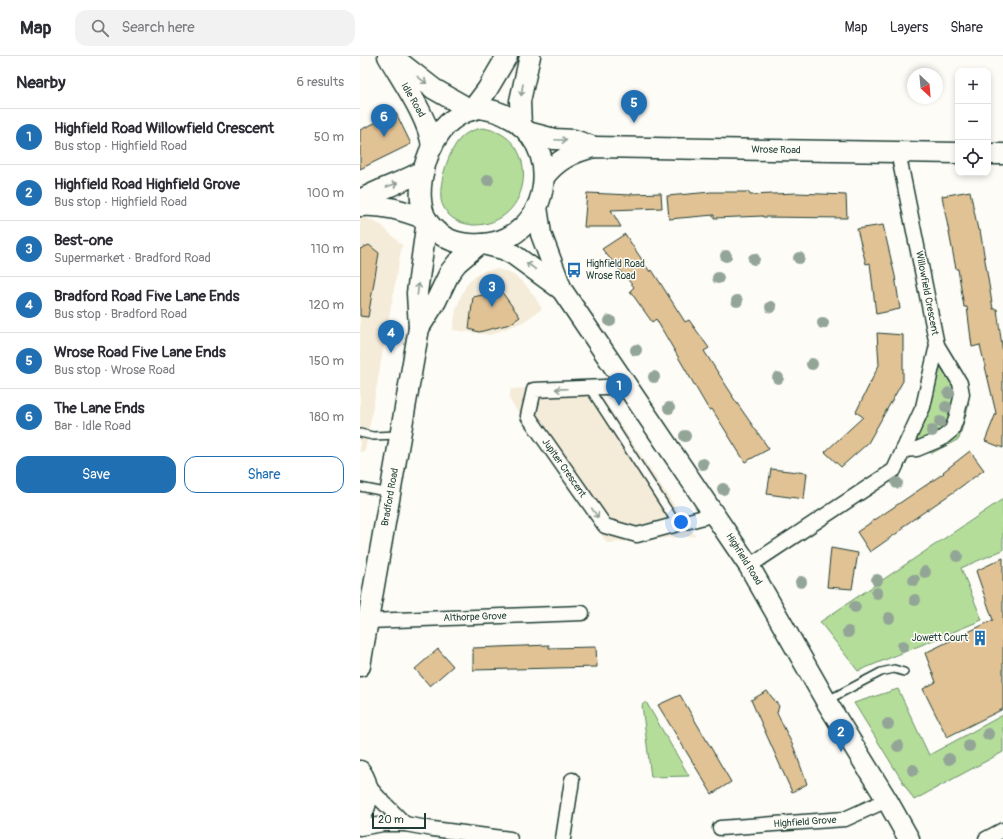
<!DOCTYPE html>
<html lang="en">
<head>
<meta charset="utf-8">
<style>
	:root { --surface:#fff; --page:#f2f2f3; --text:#2b2b33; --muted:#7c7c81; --line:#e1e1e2; --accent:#1f6fb2 }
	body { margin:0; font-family:Pangolin,sans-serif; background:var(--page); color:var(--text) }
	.controls { position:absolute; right:12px; top:12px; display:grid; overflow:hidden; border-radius:8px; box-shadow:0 2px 6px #0003 }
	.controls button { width:36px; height:36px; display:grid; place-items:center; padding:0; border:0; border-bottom:1px solid var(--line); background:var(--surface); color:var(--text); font:20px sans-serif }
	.compass { position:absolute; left:547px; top:12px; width:36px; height:36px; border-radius:50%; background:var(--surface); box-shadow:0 2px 6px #0003; rotate:154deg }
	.scale { position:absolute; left:12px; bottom:10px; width:54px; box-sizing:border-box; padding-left:4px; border:2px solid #1f3d34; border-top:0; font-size:11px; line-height:14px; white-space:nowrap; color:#1f3d34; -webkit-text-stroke:3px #fdfcf7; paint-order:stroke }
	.you { position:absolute; left:321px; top:466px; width:14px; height:14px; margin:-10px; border:3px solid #fff; border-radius:50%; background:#1a73e8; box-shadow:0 0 0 6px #1a73e833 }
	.badge { display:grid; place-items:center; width:26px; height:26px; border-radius:50%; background:var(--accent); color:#fff; font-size:13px; font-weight:700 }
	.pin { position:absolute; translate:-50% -33px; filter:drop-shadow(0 1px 2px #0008) }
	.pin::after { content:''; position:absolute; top:21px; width:14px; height:12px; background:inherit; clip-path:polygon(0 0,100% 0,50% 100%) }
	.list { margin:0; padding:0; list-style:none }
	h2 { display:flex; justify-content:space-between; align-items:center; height:52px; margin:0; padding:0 16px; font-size:17px }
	h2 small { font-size:13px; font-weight:400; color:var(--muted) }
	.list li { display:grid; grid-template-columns:26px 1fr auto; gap:12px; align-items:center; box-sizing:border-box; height:56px; padding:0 16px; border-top:1px solid var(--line) }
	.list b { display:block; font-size:15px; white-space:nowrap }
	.list p { margin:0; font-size:13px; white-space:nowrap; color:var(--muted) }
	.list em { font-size:13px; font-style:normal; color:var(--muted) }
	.actions { display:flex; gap:8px; padding:12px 16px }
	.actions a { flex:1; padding:9px 0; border:1px solid var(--accent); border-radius:12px; text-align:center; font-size:14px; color:var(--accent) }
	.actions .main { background:var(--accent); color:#fff }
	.icon { flex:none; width:22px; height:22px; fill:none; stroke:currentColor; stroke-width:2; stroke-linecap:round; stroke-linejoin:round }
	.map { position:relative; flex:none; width:643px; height:783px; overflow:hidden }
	header { display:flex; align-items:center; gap:24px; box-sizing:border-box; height:56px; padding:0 20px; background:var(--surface); border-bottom:1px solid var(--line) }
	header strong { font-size:19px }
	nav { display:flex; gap:22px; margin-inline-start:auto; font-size:14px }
	.search { width:280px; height:36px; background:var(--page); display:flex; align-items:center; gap:10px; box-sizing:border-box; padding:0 14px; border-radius:12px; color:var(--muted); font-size:15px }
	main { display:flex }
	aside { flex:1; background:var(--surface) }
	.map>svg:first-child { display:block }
	.built { fill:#f5ebd9 }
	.green { fill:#b4dd9a; stroke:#6a8d67 }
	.building { fill:#e1c294; stroke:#1f3d34 }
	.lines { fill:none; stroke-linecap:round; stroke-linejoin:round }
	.lane-casing { stroke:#1f3d34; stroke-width:10 }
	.street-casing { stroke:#1f3d34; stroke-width:17 }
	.secondary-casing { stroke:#1f3d34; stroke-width:23 }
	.lane { stroke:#fdfcf7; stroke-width:7 }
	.street { stroke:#fdfcf7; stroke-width:14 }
	.secondary { stroke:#fdfcf7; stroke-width:20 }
	.tree { fill:#93a597 }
	.oneway { stroke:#8e9c96 }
	.labels { text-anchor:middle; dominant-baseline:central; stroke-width:3; stroke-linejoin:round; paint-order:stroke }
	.street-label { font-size:10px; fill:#1f3d34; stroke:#fdfcf7 }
	.poi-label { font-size:10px; fill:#1f3d34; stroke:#fdfcf7; text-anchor:start }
</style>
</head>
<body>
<header>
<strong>Map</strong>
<div class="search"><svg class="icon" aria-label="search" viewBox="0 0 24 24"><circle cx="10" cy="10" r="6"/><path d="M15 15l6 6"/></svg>Search here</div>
<nav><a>Map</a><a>Layers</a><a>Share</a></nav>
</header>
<main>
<aside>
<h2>Nearby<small>6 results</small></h2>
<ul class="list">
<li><span class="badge">1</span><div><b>Highfield Road Willowfield Crescent</b><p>Bus stop · Highfield Road</p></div><em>50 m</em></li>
<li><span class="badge">2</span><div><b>Highfield Road Highfield Grove</b><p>Bus stop · Highfield Road</p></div><em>100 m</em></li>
<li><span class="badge">3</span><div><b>Best-one</b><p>Supermarket · Bradford Road</p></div><em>110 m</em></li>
<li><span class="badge">4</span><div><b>Bradford Road Five Lane Ends</b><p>Bus stop · Bradford Road</p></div><em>120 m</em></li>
<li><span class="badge">5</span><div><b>Wrose Road Five Lane Ends</b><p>Bus stop · Wrose Road</p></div><em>150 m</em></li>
<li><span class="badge">6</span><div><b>The Lane Ends</b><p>Bar · Idle Road</p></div><em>180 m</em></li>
</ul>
<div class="actions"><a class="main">Save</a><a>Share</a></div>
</aside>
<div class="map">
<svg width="643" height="783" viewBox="0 0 643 783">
	<rect width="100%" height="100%" fill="#fdfcf7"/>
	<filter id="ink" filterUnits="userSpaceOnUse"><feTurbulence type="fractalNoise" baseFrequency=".025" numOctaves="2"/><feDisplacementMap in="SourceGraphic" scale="8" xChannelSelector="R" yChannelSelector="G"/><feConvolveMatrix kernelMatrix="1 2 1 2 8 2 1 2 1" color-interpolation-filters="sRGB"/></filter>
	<g filter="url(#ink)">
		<g class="built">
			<path d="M0 160H2L21 169 42 189 5 395 0 396Z"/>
			<path d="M136 213 145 215 155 220 165 228 175 241 182 253 163 266 130 279 93 274 96 254 100 242 108 226 115 220 126 214Z"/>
			<path d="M229 322 335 480 247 487 149 343 151 333 228 329Z"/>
		</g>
		<g class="green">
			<path d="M122 72C183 79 174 170 113 169 104 168 95 165 89 159 85 154 81 148 81 142 79 126 89 94 100 83 106 76 113 74 122 72Z"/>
			<path d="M577 289 593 301 609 348 599 383 572 397 541 392Z"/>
			<path d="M643 443V494L601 512 622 564 498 615 460 566Z"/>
			<path d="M538 633 569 699 643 659V696L554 744 494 647Z"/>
			<path d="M286 646 329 720 291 721 282 649Z"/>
		</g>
		<g class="building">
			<path d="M36 57 51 88 0 113V74Z"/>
			<path d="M610 135 618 174H620L633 253H637L643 298V392L625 385 636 357 620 289 612 291 607 251H604L598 213H596L582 140Z"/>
			<path d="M351 136H389L390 139 437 137 486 139 487 162 403 161V160L354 162V159L309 163 307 140Z"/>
			<path d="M227 137 271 139V138L301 137 302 152 251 154 261 171H224Z"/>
			<path d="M523 169 535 220 540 253 516 258 510 207 506 208 497 173Z"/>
			<path d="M265 178 290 216 292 214 325 266 329 264 349 292 344 295 373 340H372L409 393 385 406 352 353 349 354 296 263 292 266 270 235 274 231 242 193Z"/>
			<path d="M9 189 19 197 8 261 0 260V193Z"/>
			<path d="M141 235 160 261 150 268 119 276 109 273 113 241Z"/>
			<path d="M517 277 543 279V325L508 387 481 411 465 396 503 361 496 356 519 309Z"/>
			<path d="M610 395 624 414 595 435 542 471 543 473 510 496 497 476 584 417 583 416Z"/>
			<path d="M411 413 447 417 444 443 407 438Z"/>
			<path d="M471 492 498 497 492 533 467 531Z"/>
			<path d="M643 502V653L587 681 563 633 576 626 565 597 633 564 616 515Z"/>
			<path d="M189 589V592L236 591 237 611 113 614V592Z"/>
			<path d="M78 593 93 610 70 630 55 613Z"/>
			<path d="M407 635 419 650 417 657 434 692 447 728 432 736 391 644Z"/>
			<path d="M320 639 371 726 352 738 298 649Z"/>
		</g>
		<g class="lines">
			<g class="lane-casing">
				<g id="lane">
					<path d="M229 332 317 468"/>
					<path d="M0 377 13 380 38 379"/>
					<path d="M0 431 30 437"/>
					<path d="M466 645 521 616 534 613 544 616"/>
				</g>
			</g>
			<g class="street-casing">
				<g id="street">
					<path d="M268 330 174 334 168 360 245 470 277 479 355 458"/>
					<path d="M543 394 557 393 581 383 592 374 596 363 602 338 600 327 577 289"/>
					<path d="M389 510 534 414 563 351 577 289 538 96"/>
					<path d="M9 565 222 557"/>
					<path d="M6 727 18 741 45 768"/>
					<path d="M0 772 23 768H45L73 773 150 783"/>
					<path d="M360 772 485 763 527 744"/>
					<path d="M203 783 212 724"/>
					<path d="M626 783 643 774"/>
				</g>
			</g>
			<g class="secondary-casing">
				<g id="secondary">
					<path d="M28 0C42 25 69 62 72 91"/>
					<path d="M33 1 74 33 111 54"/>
					<path d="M120 52C214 65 198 195 110 188 93 187 78 180 68 166 50 139 68 82 92 64 101 57 109 54 120 52Z"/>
					<path d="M112 54 127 34 147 0"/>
					<path d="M161 70 160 45 170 0"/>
					<path d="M167 76 194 83 214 84 234 91"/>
					<path d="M628 98H643"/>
					<path d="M184 121C197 104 213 96 234 91L598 97"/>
					<path d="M0 144C21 132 44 126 64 114"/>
					<path d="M0 150C24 148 44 155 66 163"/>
					<path d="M177 151 181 178 202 234 389 510 466 645 527 744 549 783"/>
					<path d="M123 188 143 193 154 199 202 234"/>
					<path d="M59 272 76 245 90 216 97 207 118 189"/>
					<path d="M0 610 59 272 57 237 67 164"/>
					<path d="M0 715C11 730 8 747 0 762"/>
				</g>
			</g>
			<use href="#lane" class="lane"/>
			<use href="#street" class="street"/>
			<use href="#secondary" class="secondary"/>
		</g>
		<g class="tree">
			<circle cx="128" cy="124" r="6"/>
			<circle cx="366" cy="200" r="6"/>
			<circle cx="439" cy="202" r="6"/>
			<circle cx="394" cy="203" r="6"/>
			<circle cx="358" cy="222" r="6"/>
			<circle cx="377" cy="245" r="6"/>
			<circle cx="411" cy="251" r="6"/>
			<circle cx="250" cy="265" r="6"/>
			<circle cx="463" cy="267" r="6"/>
			<circle cx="276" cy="294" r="6"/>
			<circle cx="452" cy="308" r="6"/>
			<circle cx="294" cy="321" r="6"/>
			<circle cx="418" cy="322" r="6"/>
			<circle cx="589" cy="337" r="6"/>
			<circle cx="586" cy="351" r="6"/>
			<circle cx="309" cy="352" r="6"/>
			<circle cx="580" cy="366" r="6"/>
			<circle cx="572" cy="375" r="6"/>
			<circle cx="325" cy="380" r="6"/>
			<circle cx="343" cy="408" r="6"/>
			<circle cx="537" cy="427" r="6"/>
			<circle cx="363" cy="433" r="6"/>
			<circle cx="597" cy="500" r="6"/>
			<circle cx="565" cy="516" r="6"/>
			<circle cx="517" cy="524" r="6"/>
			<circle cx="554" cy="524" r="6"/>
			<circle cx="441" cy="526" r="6"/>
			<circle cx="517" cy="537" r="6"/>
			<circle cx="555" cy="544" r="6"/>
			<circle cx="495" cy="551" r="6"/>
			<circle cx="529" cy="562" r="6"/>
			<circle cx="488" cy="576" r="6"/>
			<circle cx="543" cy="590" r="6"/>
			<circle cx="528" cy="668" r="6"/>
			<circle cx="628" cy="678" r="6"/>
			<circle cx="538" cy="690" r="6"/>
			<circle cx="609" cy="690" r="6"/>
			<circle cx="589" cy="703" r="6"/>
			<circle cx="553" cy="714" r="6"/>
		</g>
		<defs><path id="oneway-shaft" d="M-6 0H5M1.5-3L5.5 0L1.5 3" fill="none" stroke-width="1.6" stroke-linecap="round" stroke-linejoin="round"/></defs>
		<g class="oneway">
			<use href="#oneway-shaft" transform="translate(62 24) rotate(36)"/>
			<use href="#oneway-shaft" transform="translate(162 34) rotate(99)"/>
			<use href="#oneway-shaft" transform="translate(201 84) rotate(3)"/>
			<use href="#oneway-shaft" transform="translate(32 129) rotate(-20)"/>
			<use href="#oneway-shaft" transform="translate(171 210) rotate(-143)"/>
			<use href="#oneway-shaft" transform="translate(58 233) rotate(-84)"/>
			<use href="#oneway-shaft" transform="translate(201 333) rotate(178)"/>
			<use href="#oneway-shaft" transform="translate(235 457) rotate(55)"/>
		</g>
	</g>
	<defs>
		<g id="bus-bare" transform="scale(1.2)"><path d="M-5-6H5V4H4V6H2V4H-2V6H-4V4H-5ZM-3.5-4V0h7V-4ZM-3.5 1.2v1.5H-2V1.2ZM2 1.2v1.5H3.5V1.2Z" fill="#1f6fb2" stroke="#fdfcf7" stroke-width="2.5" paint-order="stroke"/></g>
		<g id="building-bare" transform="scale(1.2)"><path d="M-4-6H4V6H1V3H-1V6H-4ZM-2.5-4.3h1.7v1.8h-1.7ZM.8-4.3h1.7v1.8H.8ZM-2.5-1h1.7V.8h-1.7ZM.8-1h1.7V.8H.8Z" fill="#1f6fb2" stroke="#fdfcf7" stroke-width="2.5" paint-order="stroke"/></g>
	</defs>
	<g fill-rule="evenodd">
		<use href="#bus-bare" x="214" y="214"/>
		<use href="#building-bare" x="620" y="582"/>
	</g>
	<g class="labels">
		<g class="street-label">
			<text transform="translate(53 44) rotate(60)">Idle Road</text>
			<text transform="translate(416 94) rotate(1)">Wrose Road</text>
			<text transform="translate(567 237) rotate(79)">Willowfield Crescent</text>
			<text transform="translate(204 412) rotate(55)">Jupiter Crescent</text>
			<text transform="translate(30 441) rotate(-80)">Bradford Road</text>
			<text transform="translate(384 503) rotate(58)">Highfield Road</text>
			<text transform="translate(115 561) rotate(-2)">Althorpe Grove</text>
			<text transform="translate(445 766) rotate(-4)">Highfield Grove</text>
		</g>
		<g class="poi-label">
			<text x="226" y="208">Highfield Road<tspan x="226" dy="12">Wrose Road</tspan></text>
			<text x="608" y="582" text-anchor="end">Jowett Court</text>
		</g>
	</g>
</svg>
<div class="controls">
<button>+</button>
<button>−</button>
<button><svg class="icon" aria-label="locate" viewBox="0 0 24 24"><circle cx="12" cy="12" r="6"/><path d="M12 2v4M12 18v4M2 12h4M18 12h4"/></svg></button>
</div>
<svg class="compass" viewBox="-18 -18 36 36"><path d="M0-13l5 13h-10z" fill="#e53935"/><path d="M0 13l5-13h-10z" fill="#7c7c81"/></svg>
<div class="scale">20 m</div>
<div class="you"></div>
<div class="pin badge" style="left:259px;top:350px">1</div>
<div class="pin badge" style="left:481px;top:696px">2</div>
<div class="pin badge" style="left:132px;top:251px">3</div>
<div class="pin badge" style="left:31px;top:297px">4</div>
<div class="pin badge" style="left:274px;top:67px">5</div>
<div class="pin badge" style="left:24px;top:81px">6</div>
</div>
</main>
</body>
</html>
